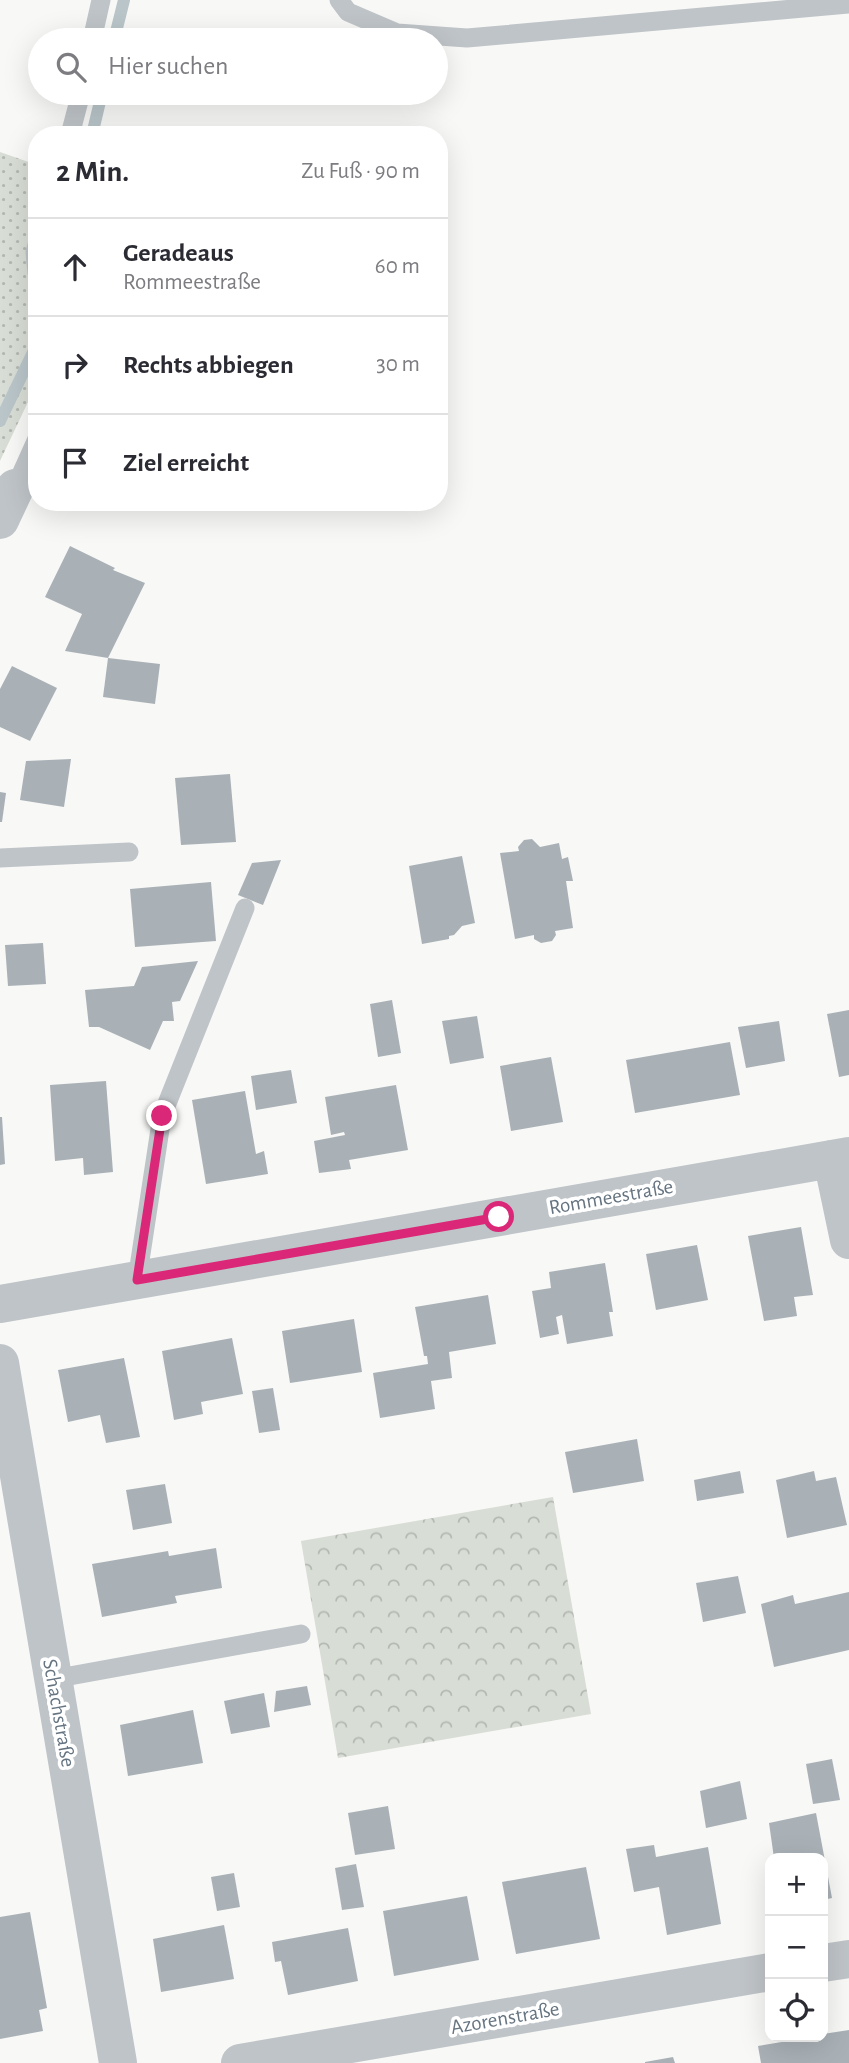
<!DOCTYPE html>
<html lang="de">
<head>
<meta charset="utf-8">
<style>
	:root { --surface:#fff; --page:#f7f7f7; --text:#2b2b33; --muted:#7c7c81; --line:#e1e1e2 }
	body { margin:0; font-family:"Alegreya Sans",sans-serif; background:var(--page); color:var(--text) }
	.controls { position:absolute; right:21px; bottom:21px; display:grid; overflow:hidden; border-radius:14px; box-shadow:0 7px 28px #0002 }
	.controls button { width:63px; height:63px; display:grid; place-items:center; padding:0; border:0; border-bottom:2px solid var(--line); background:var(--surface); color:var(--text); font:35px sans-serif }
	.stop { position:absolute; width:21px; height:21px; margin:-16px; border:5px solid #db2777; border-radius:50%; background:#fff }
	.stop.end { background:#db2777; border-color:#fff; box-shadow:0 2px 7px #0008 }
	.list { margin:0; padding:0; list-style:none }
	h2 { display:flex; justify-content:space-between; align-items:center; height:91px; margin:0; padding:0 28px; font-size:30px }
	h2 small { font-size:23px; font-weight:400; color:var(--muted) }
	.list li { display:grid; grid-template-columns:46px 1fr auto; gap:21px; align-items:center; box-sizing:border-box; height:98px; padding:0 28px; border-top:2px solid var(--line) }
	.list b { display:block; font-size:26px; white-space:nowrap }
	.list p { margin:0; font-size:23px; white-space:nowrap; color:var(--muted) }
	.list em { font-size:23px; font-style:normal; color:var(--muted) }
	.icon { flex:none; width:38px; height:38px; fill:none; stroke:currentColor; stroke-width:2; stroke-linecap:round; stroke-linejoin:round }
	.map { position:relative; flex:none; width:849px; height:2063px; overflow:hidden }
	.search { position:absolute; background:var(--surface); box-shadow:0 7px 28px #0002; left:28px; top:28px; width:420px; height:77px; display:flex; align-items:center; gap:18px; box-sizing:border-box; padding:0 24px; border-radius:38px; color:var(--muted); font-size:26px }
	.panel { position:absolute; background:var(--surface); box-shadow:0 7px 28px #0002; left:28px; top:126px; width:420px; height:385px; border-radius:28px }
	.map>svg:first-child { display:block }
	.park { fill:url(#park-crowns) }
	.garden { fill:url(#garden-dots) }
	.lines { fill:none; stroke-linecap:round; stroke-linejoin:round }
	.stream { stroke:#b9c5c9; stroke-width:12 }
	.building { fill:#a9b1b7 }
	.lane { stroke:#bfc4c8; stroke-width:19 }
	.street { stroke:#bfc4c8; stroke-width:38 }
	.route { stroke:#db2777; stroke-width:9 }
	.labels { text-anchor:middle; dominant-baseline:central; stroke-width:7; stroke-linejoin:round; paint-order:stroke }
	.street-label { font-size:21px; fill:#657480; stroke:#fff }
</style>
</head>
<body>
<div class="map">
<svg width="849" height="2063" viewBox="0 0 849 2063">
	<defs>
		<pattern id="park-crowns" width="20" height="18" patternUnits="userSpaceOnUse" patternTransform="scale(1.75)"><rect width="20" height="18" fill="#d8ddd5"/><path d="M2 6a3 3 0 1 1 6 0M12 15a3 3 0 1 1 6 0" fill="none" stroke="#b3b8b2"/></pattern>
		<pattern id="garden-dots" width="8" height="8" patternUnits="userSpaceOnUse" patternTransform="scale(1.75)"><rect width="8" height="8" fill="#d8ddd5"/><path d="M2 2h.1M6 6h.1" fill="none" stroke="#b3b8b2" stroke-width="1.8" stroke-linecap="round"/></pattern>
	</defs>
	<rect width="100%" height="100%" fill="#f8f8f6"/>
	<path class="park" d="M553 1497 591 1714 338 1758 301 1541Z"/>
	<path class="garden" d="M0 152 37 165V383L0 461Z"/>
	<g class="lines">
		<g class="stream">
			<path d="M114 40 124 0"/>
			<path d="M92 135 102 93"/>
			<path d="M0 421 37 344"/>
		</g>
	</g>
	<g class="building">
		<path d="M70 546 115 568 113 570 145 583 108 658 65 651 82 614 45 597Z"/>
		<path d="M108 658 160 664 155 704 103 697Z"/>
		<path d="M12 666 57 688 30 741 0 727V689Z"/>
		<path d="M71 759 64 807 20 800 26 761Z"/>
		<path d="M230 774 236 842 181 845 175 778Z"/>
		<path d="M0 792 6 793 2 822H0Z"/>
		<path d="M532 839 540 847 559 843 562 859 568 857 573 881H566L573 928 555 931 556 935 552 941 541 943 534 939V935L515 939 500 853 519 851 518 847 524 840Z"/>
		<path d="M462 856 475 923 462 926 454 935 449 936V939L422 944 409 866Z"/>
		<path d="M281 860 263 905 238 895 252 863Z"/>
		<path d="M211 882 216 941 135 947 130 889Z"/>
		<path d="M43 943 46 984 8 986 5 945Z"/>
		<path d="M198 961 180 1001 172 1002 174 1021H163L150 1050 99 1027H89L85 990 134 986 142 967Z"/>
		<path d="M392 1000 401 1053 378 1057 370 1004Z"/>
		<path d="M849 1010V1075L839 1077 827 1014Z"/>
		<path d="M477 1016 484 1058 450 1064 442 1021Z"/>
		<path d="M779 1021 785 1061 746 1068 738 1027Z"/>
		<path d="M730 1042 740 1095 635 1113 626 1060Z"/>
		<path d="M551 1057 563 1122 511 1131 500 1066Z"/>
		<path d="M291 1070 297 1103 256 1110 251 1076Z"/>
		<path d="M106 1081 113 1172 84 1175 83 1158 55 1161 50 1085Z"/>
		<path d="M396 1085 408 1150 349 1160 351 1169 319 1173 314 1141 345 1135 344 1132 331 1135 325 1097Z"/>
		<path d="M245 1091 256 1154 264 1151 268 1174 206 1184 192 1100Z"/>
		<path d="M0 1117H2L5 1164 0 1165Z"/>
		<path d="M801 1227 813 1295 794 1297 797 1316 764 1321 748 1236Z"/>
		<path d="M697 1245 708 1300 656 1310 646 1254Z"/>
		<path d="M605 1263 613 1312H609L613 1336 567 1344 562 1315 556 1317 559 1334 540 1338 532 1291 551 1288 549 1272Z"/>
		<path d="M488 1295 496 1344 449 1352 452 1378 431 1381 435 1409 380 1418 373 1373 428 1364 427 1356H424L415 1307Z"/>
		<path d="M354 1319 362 1372 290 1383 282 1331Z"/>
		<path d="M232 1338 243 1394 201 1402 203 1414 174 1420 162 1351Z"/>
		<path d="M124 1358 140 1437 106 1443 100 1415 68 1422 58 1370Z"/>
		<path d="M273 1388 280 1430 259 1433 252 1391Z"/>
		<path d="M637 1439 644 1481 573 1493 565 1452Z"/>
		<path d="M740 1471 744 1493 697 1501 694 1480Z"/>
		<path d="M814 1471 816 1481 836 1477 847 1525 787 1538 776 1480Z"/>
		<path d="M165 1484 172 1523 133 1530 126 1490Z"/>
		<path d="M216 1548 222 1588 175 1596 177 1603 102 1617 92 1564 168 1551 169 1556Z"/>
		<path d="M738 1576 746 1613 703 1622 696 1583Z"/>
		<path d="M849 1592V1650L774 1667 761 1604 793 1595 795 1604Z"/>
		<path d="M307 1686 311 1705 274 1712 276 1691Z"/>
		<path d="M264 1693 270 1727 231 1734 224 1701Z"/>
		<path d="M193 1710 203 1763 128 1776 120 1725Z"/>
		<path d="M832 1759 840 1800 813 1804 806 1764Z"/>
		<path d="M740 1781 747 1819 706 1828 700 1791Z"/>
		<path d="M388 1806 395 1849 355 1855 348 1813Z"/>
		<path d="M816 1813 832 1898 823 1900V1858H774L769 1823Z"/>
		<path d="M654 1845 656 1857 708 1847 721 1924 667 1935 659 1887 634 1892 626 1849Z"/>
		<path d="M356 1864 364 1907 342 1910 335 1868Z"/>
		<path d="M586 1867 600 1939 516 1954 502 1882Z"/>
		<path d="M234 1873 240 1907 217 1911 211 1877Z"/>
		<path d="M467 1896 479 1960 394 1976 383 1911Z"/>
		<path d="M30 1912 47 2008 39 2010 43 2031 0 2039V1917Z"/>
		<path d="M224 1925 234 1979 161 1992 153 1939Z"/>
		<path d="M348 1928 358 1981 288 1995 281 1961 275 1962 272 1942Z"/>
		<path d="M849 2030V2063H761L758 2046 794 2040 793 2037H823V2034Z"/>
		<path d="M673 2057 675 2063H645V2062Z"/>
	</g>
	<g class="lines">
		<g class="lane">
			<path d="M339 0 348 12 397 33 467 38 849 4"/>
			<path d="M92 40 101 0"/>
			<path d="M70 135 81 93"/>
			<path d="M37 245 35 252 37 273"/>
			<path d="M15 488 37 439"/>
			<path d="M0 858 129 852"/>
			<path d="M137 1280 162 1116 245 908"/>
			<path d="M53 1679 301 1634"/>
		</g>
		<g class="street">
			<path d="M0 520 15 488"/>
			<path d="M832 1159 849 1240"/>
			<path d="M0 1304 849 1156"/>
			<path d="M0 1363 118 2063"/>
			<path d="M823 1963 849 1959"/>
			<path d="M240 2063 770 1972"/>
		</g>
	</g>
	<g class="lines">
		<path class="route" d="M162 1116 137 1280 499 1217"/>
	</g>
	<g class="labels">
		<g class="street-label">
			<text transform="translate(611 1197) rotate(-10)">Rommeestraße</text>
			<text transform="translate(59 1713) rotate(80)">Schachstraße</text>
			<text transform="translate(505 2018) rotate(-10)">Azorenstraße</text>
		</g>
	</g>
</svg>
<div class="controls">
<button>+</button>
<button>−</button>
<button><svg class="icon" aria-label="locate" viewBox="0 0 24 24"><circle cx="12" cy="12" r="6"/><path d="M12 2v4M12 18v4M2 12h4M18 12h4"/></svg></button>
</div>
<div class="stop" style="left:499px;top:1217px"></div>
<div class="stop end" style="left:162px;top:1116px"></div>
<div class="search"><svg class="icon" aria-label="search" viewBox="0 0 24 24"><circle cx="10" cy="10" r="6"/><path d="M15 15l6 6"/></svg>Hier suchen</div>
<section class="panel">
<h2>2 Min.<small>Zu Fuß · 90 m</small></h2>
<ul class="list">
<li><svg class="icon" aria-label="ahead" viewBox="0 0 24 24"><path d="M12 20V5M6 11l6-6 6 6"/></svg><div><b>Geradeaus</b><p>Rommeestraße</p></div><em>60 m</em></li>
<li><svg class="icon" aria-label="right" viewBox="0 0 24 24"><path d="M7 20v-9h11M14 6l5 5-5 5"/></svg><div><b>Rechts abbiegen</b></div><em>30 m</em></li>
<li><svg class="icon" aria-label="arrive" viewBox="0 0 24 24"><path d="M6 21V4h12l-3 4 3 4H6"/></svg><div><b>Ziel erreicht</b></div></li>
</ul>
</section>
</div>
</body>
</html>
